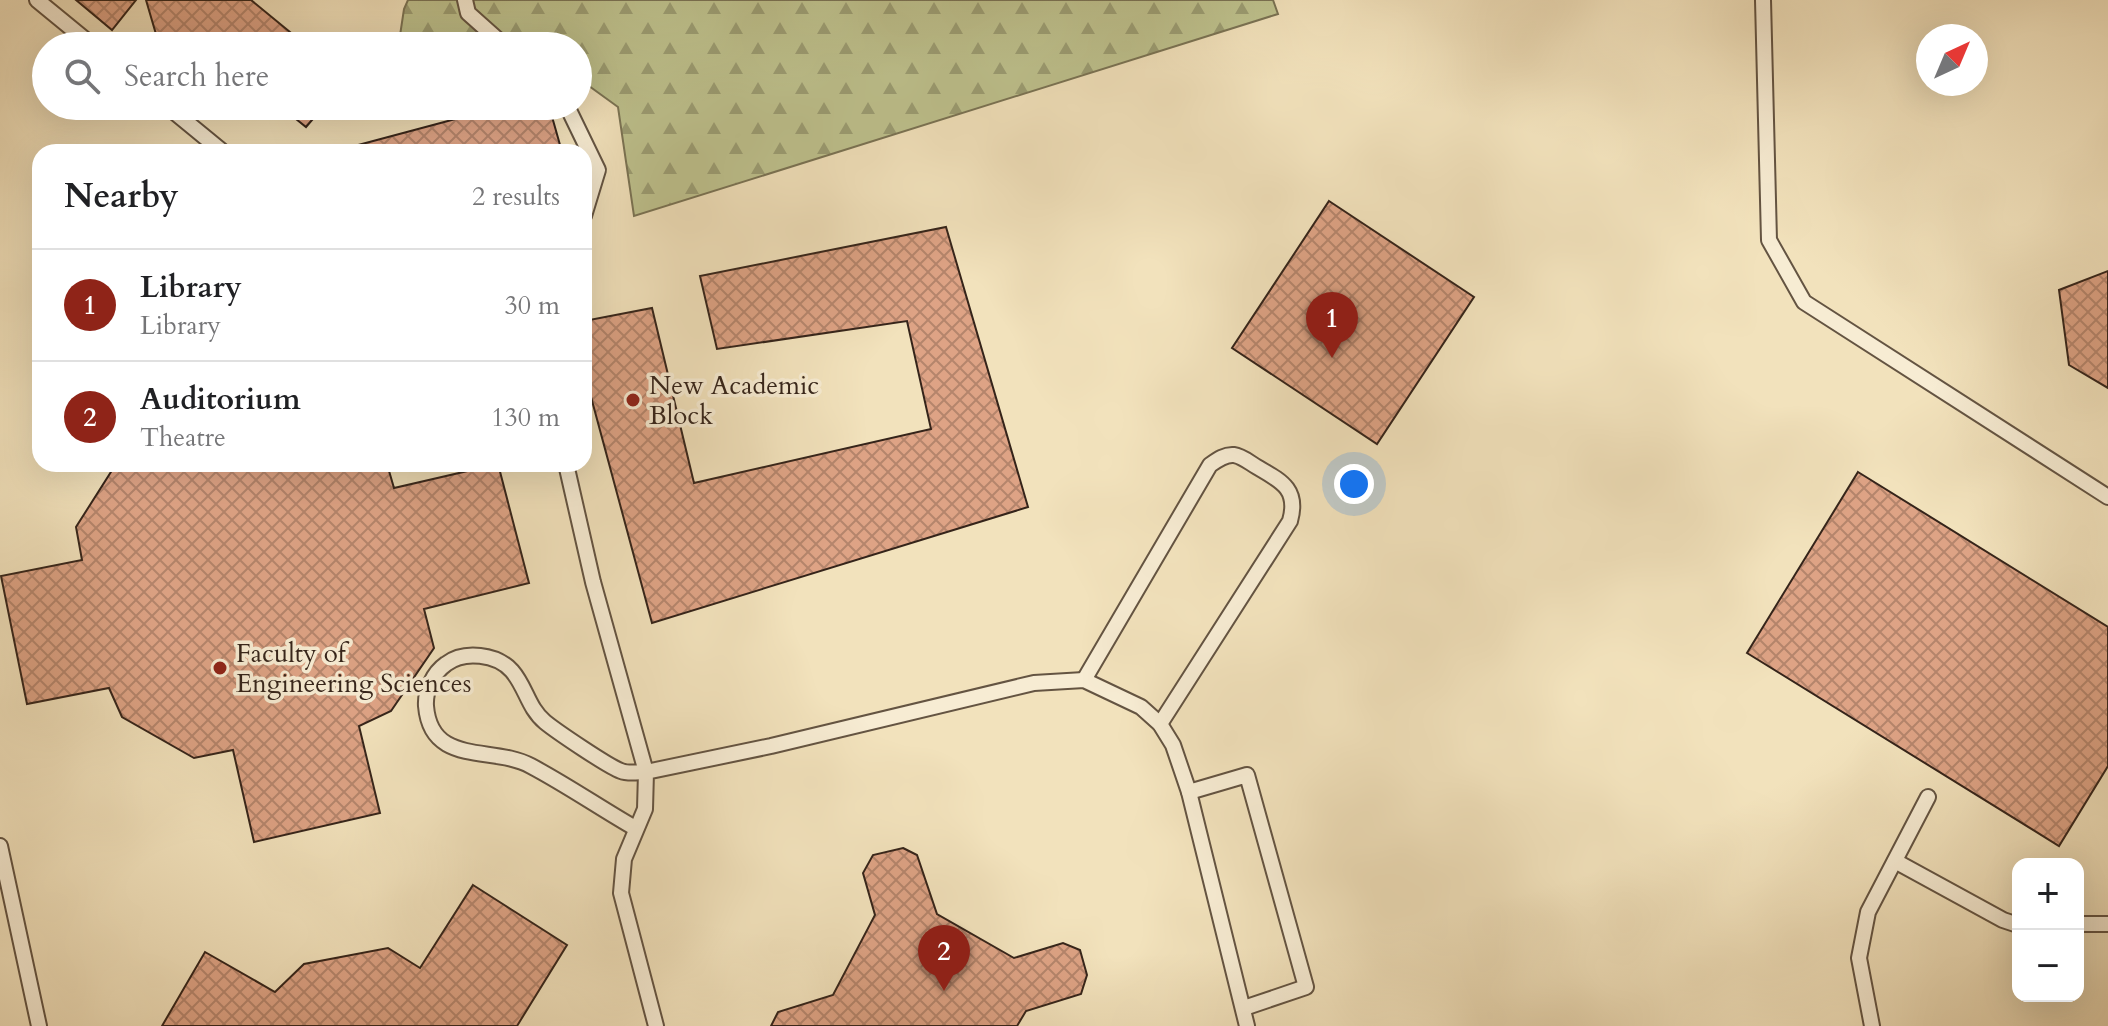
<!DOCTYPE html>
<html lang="en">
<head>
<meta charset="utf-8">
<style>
	:root { --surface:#fff; --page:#f2f2f2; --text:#202124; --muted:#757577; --line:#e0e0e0; --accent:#8f2418 }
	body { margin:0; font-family:Cardo,serif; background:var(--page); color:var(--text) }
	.controls { position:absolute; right:24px; bottom:24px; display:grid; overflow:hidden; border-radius:16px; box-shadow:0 8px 32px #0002 }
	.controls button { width:72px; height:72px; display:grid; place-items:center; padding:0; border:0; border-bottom:2px solid var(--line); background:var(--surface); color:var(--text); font:40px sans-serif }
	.compass { position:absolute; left:1916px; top:24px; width:72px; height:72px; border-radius:50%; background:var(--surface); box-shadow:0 8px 32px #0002; rotate:44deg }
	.you { position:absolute; left:1354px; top:484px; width:28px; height:28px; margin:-20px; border:6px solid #fff; border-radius:50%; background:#1a73e8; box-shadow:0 0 0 12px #1a73e833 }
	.badge { display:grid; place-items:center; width:52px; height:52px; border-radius:50%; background:var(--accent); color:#fff; font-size:26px; font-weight:700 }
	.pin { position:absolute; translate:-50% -66px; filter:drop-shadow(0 2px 4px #0008) }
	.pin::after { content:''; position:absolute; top:42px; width:28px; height:24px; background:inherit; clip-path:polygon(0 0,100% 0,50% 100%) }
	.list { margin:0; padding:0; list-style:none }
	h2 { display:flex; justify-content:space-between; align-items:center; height:104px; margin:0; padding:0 32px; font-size:34px }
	h2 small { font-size:26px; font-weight:400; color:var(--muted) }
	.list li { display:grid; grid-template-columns:52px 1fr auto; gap:24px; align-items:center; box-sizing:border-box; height:112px; padding:0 32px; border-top:2px solid var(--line) }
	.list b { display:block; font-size:30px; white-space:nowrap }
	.list p { margin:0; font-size:26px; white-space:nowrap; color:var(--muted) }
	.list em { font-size:26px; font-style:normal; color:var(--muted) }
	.icon { flex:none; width:44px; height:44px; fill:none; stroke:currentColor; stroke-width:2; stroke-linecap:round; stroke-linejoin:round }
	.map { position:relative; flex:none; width:2108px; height:1026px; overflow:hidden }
	.search { position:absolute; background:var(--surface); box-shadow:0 8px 32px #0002; left:32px; top:32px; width:560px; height:88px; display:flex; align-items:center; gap:20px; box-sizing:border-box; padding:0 28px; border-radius:44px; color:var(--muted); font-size:30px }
	.panel { position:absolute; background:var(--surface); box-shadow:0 8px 32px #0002; left:32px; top:144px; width:560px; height:328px; border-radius:24px }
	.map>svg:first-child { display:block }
	.forest { fill:url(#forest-firs); stroke:#7a7354; stroke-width:2 }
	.building { fill:url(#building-cross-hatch); stroke:#35241a; stroke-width:2 }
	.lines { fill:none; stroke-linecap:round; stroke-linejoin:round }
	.lane-casing { stroke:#645442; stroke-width:18 }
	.lane { stroke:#f7ecd3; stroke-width:14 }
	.poi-dot { fill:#8f2418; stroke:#f7ecd3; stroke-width:3 }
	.labels { text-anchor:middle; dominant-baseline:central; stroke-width:7; stroke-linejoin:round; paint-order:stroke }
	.poi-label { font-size:26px; fill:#35241a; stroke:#f7ecd3; text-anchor:start }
</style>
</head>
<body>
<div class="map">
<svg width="2108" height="1026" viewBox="0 0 2108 1026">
	<defs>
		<pattern id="forest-firs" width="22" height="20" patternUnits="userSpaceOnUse" patternTransform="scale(2)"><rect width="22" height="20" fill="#bec28e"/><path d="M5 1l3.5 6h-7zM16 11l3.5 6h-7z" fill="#9b9d73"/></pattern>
		<pattern id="building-cross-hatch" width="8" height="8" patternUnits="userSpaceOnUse" patternTransform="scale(2)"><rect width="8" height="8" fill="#dea385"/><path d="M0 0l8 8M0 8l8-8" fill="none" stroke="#b5856c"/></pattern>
	</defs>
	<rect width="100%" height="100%" fill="#f2e2bc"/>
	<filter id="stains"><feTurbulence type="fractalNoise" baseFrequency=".0025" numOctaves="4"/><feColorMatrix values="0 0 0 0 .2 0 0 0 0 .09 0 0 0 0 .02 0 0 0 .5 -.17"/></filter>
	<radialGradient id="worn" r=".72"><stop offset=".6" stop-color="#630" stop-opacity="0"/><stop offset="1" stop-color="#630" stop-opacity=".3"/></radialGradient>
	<path class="forest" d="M408 0H1273L1278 14 634 216 618 107 578 78V46H445L399 42 404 9Z"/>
	<g class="building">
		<path d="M76 0H136L112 30Z"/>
		<path d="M146 0H251L307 46H207L204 43 158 41Z"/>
		<path d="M280 106H324L306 127Z"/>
		<path d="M504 106H549L562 152H332Z"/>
		<path d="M1329 201 1474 297 1377 444 1232 348Z"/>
		<path d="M946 227 1028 507 652 623 584 371V321L652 308 694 483 931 429 907 321 717 349 700 276Z"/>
		<path d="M2108 271V388L2069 365 2059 290Z"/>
		<path d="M116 464H387L394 488 498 464 529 583 424 609 434 648 391 711 359 726 380 813 254 842 233 750 194 758 122 717 109 688 27 704 1 576 82 560 76 527Z"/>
		<path d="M1858 472 2108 627V766L2059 846 1747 653Z"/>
		<path d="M903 848 917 855 937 914 1014 958 1063 943 1080 950 1087 975 1081 994 1026 1011 1017 1026H771L778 1012 833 995 875 915 863 873 873 855Z"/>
		<path d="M473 885 567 945 517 1026H162L205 952 275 992 304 964 388 948 420 968Z"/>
	</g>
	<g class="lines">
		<g class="lane-casing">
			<g id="lane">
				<path d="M37 0 93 46"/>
				<path d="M465 0 468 13 505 46"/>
				<path d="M1763 0 1769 240 1804 302 2108 497"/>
				<path d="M167 106 223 152"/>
				<path d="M567 106 598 170 584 216"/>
				<path d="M566 464 593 582 646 772C638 772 628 774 621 771 609 767 556 731 545 722 528 708 526 687 512 671 497 654 464 650 446 664 433 673 425 691 426 706 431 767 493 745 531 766 567 785 600 808 635 828"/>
				<path d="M1084 680 1210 465C1217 460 1225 454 1234 455 1242 456 1250 463 1257 467 1281 481 1299 489 1290 521L1160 724"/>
				<path d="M1189 792 1247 775 1306 987 1244 1008"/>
				<path d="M0 846 39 1026"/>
				<path d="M1895 861 2003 920 2018 925"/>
				<path d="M2078 924H2108"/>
				<path d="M656 1026 621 893 624 859 645 809 646 772 771 746 1034 683 1084 680 1141 707 1160 724 1173 745 1189 792 1247 1026"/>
				<path d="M1872 1026 1859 958 1868 912 1928 797"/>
			</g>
		</g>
		<use href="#lane" class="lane"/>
	</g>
	<g class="poi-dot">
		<circle cx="633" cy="400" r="8"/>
		<circle cx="220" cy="668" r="8"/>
	</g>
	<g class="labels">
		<g class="poi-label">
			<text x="649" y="385">New Academic<tspan x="649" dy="30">Block</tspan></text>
			<text x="236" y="653">Faculty of<tspan x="236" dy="30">Engineering Sciences</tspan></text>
		</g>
	</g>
	<rect width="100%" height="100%" filter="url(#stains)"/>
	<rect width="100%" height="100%" fill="url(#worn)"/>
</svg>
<div class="controls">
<button>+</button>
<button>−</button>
</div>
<svg class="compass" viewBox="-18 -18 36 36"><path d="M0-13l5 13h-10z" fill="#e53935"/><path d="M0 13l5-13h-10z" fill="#757577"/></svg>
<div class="you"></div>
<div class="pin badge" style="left:1332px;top:358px">1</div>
<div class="pin badge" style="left:944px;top:991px">2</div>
<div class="search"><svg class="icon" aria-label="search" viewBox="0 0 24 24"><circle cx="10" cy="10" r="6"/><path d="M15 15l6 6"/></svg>Search here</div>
<section class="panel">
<h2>Nearby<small>2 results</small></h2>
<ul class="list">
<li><span class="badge">1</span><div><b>Library</b><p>Library</p></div><em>30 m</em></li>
<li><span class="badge">2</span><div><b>Auditorium</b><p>Theatre</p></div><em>130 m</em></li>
</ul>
</section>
</div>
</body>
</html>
